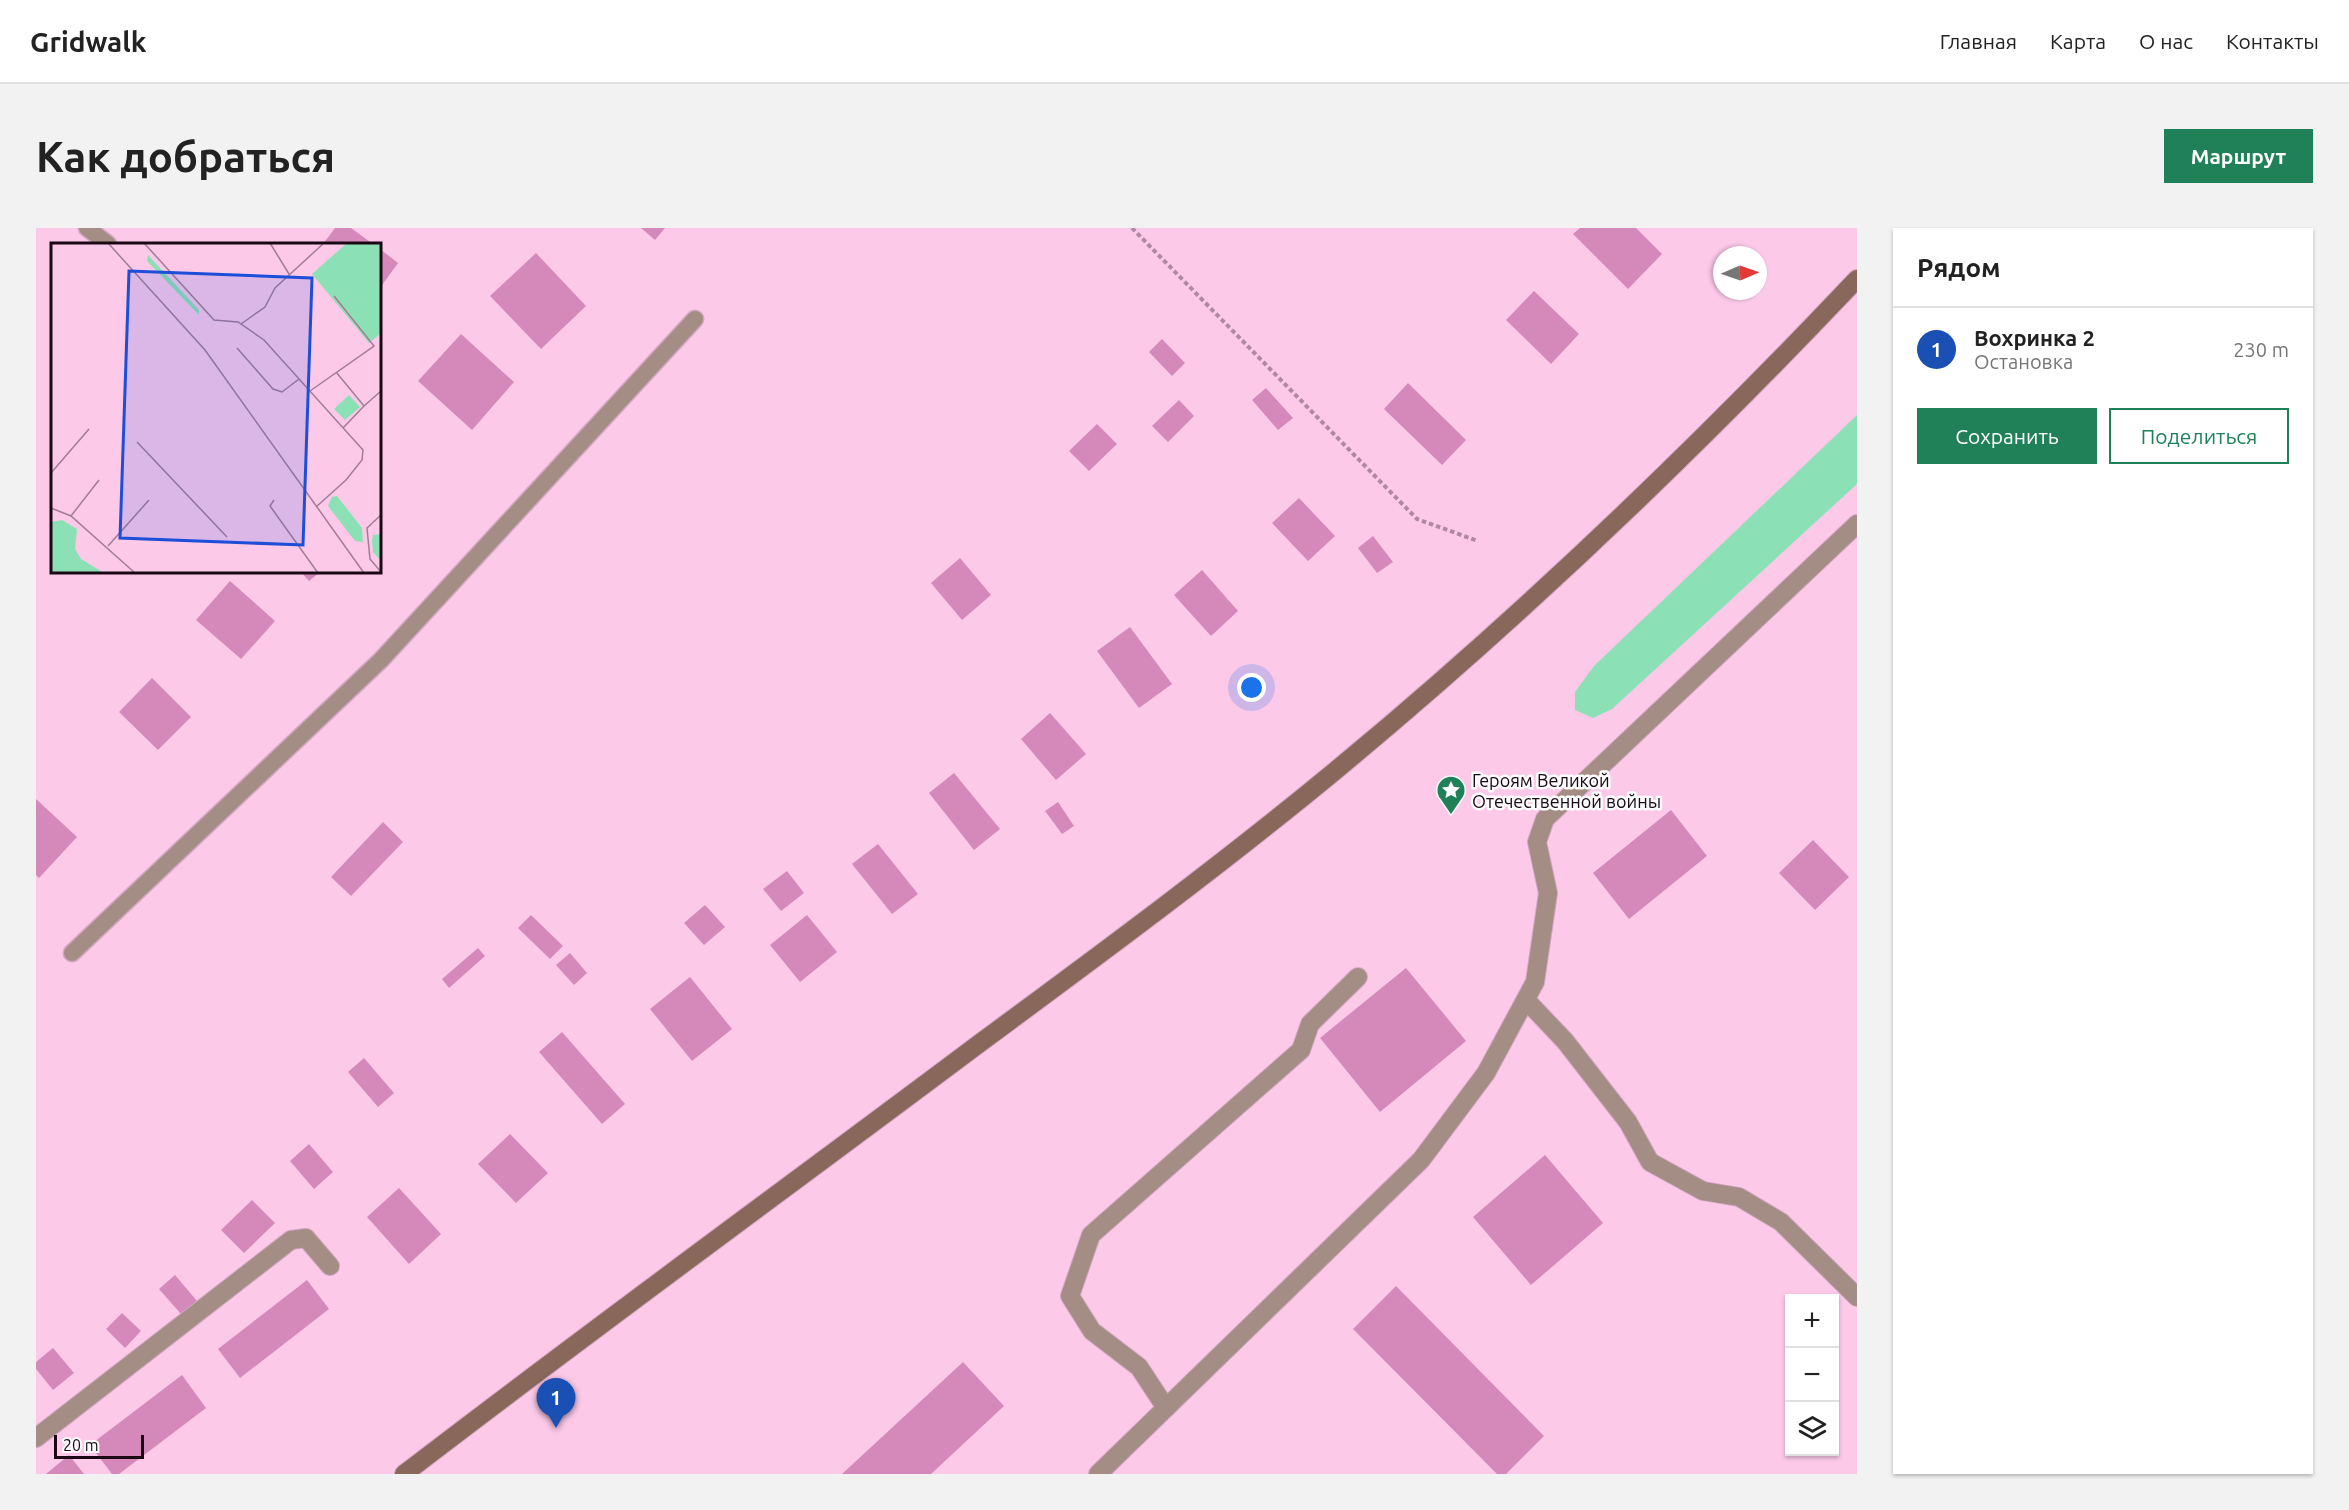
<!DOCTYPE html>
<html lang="ru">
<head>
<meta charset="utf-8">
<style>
	:root { --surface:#fff; --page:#f2f2f2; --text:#222; --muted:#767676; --line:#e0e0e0; --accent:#208058 }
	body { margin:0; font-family:Ubuntu,sans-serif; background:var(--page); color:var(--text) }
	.controls { position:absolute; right:18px; bottom:18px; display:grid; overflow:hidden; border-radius:0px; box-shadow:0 2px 4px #0004 }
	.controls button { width:54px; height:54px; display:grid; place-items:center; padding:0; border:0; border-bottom:2px solid var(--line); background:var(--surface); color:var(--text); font:30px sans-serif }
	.compass { position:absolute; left:1677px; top:18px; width:54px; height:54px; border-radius:50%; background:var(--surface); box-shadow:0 2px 4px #0004; rotate:88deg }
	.scale { position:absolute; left:18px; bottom:15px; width:90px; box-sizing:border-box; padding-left:6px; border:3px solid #1a0915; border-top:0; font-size:16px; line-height:21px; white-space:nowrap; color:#1a0915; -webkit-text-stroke:4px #fcfcfc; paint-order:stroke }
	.you { position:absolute; left:1216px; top:460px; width:21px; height:21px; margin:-15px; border:4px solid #fff; border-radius:50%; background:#1a73e8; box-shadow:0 0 0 9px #1a73e833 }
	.badge { display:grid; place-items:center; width:39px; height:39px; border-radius:50%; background:var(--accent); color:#fff; font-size:20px; font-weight:700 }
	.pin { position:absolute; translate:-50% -50px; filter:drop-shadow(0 2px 3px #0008) }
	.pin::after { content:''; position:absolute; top:32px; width:21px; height:18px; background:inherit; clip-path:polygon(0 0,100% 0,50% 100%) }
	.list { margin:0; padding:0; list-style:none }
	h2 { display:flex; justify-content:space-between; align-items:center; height:78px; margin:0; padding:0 24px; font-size:26px }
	h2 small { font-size:20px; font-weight:400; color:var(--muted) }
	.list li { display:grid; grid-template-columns:39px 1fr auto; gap:18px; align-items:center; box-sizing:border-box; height:84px; padding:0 24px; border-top:2px solid var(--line) }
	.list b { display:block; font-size:22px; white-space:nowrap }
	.list p { margin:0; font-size:20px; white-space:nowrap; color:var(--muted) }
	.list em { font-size:20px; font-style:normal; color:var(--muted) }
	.actions { display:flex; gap:12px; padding:18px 24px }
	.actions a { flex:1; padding:14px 0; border:2px solid var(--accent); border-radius:0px; text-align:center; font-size:21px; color:var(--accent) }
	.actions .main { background:var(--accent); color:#fff }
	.icon { flex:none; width:33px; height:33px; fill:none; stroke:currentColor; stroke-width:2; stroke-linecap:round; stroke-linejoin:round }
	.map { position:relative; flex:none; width:1821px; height:1246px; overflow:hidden; border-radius:0px }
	header { display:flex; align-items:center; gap:36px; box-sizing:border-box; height:84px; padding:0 30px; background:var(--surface); border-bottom:2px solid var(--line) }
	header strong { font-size:28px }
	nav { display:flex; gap:33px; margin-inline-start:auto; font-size:21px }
	.intro { display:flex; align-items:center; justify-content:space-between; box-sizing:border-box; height:144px; padding:0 36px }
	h1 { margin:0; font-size:42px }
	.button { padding:15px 27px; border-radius:0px; background:var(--accent); color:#fff; font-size:21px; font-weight:700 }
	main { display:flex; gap:36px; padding:0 36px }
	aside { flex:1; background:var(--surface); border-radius:0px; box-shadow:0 2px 4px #0004 }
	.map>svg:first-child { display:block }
	.green { fill:#8be1b5 }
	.building { fill:#d589bb }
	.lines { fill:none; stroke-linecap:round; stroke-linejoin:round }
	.lane-casing { stroke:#d3a6c3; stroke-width:19 }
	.street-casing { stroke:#d3a6c3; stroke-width:20 }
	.secondary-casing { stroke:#d3a6c3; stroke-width:20 }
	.path { stroke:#b088a2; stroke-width:4; stroke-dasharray:4.5 3; stroke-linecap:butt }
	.lane { stroke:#a48d84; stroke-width:16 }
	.street { stroke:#a48d84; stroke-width:18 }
	.secondary { stroke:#89675b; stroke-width:18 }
	.labels { text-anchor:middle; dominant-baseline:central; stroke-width:5; stroke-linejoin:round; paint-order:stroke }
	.poi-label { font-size:18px; fill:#1a0915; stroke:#fcfcfc; text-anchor:start }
	.inset-road { fill:none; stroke:#a27c94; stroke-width:1.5 }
	.view { fill:#1d4ed8; fill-opacity:0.15; stroke:#1d4ed8; stroke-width:3 }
	.inset-edge { fill:none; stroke:#1a0915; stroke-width:3 }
</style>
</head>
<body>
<header>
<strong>Gridwalk</strong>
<nav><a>Главная</a><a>Карта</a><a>О нас</a><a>Контакты</a></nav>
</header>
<div class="intro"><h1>Как добраться</h1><a class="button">Маршрут</a></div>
<main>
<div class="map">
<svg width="1821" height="1246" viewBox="0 0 1821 1246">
	<rect width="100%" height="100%" fill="#fcc9e9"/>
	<path class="green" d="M1821 187V256L1576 481 1557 490 1539 482V464L1558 438Z"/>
	<g class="building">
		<path d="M299 0H315L337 16H287Z"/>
		<path d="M605 0H629L619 12Z"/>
		<path d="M1544 0H1600L1626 26 1592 61 1537 6Z"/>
		<path d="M344 21 362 35 344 60Z"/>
		<path d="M500 25 550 78 505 121 454 68Z"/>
		<path d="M1498 63 1543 106 1515 136 1470 92Z"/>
		<path d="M425 106 478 154 436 202 382 153Z"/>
		<path d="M1126 111 1149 135 1136 148 1113 124Z"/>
		<path d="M1372 155 1430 212 1406 237 1348 181Z"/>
		<path d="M1230 160 1257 190 1242 202 1216 172Z"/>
		<path d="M1143 172 1158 188 1132 214 1116 198Z"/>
		<path d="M1061 196 1081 216 1053 243 1033 223Z"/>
		<path d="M1263 270 1299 308 1272 333 1236 295Z"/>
		<path d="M1337 308 1357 334 1341 345 1322 320Z"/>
		<path d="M924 330 955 367 926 392 895 355Z"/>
		<path d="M1166 342 1202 383 1175 408 1138 367Z"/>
		<path d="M265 344H284L273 353Z"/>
		<path d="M194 353 239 393 205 431 160 392Z"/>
		<path d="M1094 399 1136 456 1103 480 1061 423Z"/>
		<path d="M116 450 155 489 122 522 83 484Z"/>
		<path d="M1014 485 1050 526 1020 552 985 511Z"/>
		<path d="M918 545 964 601 938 622 893 565Z"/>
		<path d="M0 571 41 609 3 650 0 647Z"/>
		<path d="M1022 574 1038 598 1026 606 1009 583Z"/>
		<path d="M1635 582 1671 628 1593 691 1557 645Z"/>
		<path d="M347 594 367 614 315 668 295 649Z"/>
		<path d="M1777 612 1813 649 1779 682 1743 645Z"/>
		<path d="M842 616 882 666 856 686 816 636Z"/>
		<path d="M751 643 768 665 745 683 727 661Z"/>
		<path d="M669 677 689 699 668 717 648 695Z"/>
		<path d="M495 687 527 718 514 731 482 700Z"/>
		<path d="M771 687 801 724 764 754 734 717Z"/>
		<path d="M442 720 449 728 413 760 406 751Z"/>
		<path d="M534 725 551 745 538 757 520 737Z"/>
		<path d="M1370 740 1430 813 1344 884 1284 810Z"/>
		<path d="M654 749 696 801 656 833 614 781Z"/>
		<path d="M526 804 589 876 566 896 503 824Z"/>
		<path d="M328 830 358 865 342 879 312 844Z"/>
		<path d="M474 906 512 945 480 975 442 936Z"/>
		<path d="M273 916 297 944 278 961 254 933Z"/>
		<path d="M1509 927 1567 995 1495 1057 1437 989Z"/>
		<path d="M363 960 405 1006 373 1036 331 989Z"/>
		<path d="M216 972 239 995 208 1025 185 1002Z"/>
		<path d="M139 1047 161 1073 145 1086 123 1061Z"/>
		<path d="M271 1052 293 1081 204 1150 182 1121Z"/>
		<path d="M1360 1058 1508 1208 1470 1246H1461L1317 1101Z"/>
		<path d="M86 1085 105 1103 89 1120 70 1101Z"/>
		<path d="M17 1120 38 1145 17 1162 0 1141V1134Z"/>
		<path d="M927 1134 968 1178 895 1246H806Z"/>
		<path d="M146 1147 170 1180 83 1246H76L54 1217Z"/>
		<path d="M33 1227 48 1246H10Z"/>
	</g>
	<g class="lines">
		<g class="lane-casing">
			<g id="lane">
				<path d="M51 0 72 16"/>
				<path d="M36 725 345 432 659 91"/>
			</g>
		</g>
		<g class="street-casing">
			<g id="street">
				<path d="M1490 772 1529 813 1592 894 1614 934 1667 963 1703 969 1745 994 1821 1069"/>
				<path d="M1130 1180 1103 1139 1056 1103 1034 1068 1055 1007 1265 822 1274 796 1322 749"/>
				<path d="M0 1210 255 1012 270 1010 294 1038"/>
				<path d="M1062 1246 1385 932 1450 845 1499 754 1512 665 1501 614 1509 591 1821 296"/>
			</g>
		</g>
		<g class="secondary-casing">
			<path id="secondary" d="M368 1246C558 1100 752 959 944 815 1066 725 1188 635 1305 538 1487 387 1658 223 1821 51"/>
		</g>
		<path class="path" d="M1096 0 1381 291 1442 313"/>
		<use href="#lane" class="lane"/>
		<use href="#street" class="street"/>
		<use href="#secondary" class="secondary"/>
	</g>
	<defs>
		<g id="sight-pin" transform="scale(1.5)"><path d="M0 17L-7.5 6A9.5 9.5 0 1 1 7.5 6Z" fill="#208058" stroke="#fcfcfc"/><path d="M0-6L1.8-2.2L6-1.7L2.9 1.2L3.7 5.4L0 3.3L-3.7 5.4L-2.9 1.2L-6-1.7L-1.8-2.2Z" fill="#fff"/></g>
	</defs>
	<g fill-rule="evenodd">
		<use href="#sight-pin" x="1415" y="562"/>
	</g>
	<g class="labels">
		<g class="poi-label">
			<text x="1436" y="552">Героям Великой<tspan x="1436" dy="21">Отечественной войны</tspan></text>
		</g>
	</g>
	<g transform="translate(15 15)">
		<rect width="330" height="330" fill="#fcc9e9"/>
		<path d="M296 0H330V90L318 100 261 31ZM97 12 148 67V72L96 18ZM298 152 309 164 294 177 283 166ZM286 253 311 285 312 299 304 298 277 263 281 254ZM11 277 26 286 24 306 30 316 53 330H0V279ZM330 291V318L322 309 321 298 322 292Z" fill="#8be1b5"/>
		<path class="inset-road" d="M57 0 154 107 313 330M93 0 163 77 187 79 213 97 312 207 311 217 295 237 265 264M219 0 238 31M190 81 214 64 224 45 273 0M186 105 222 146 231 149 248 136M285 129 313 163 330 148M259 148 323 103 283 53M292 185 313 163M86 199 176 294M0 230 38 186M223 257 219 263 267 330M0 265 20 273 84 330M330 272 316 285 319 316 330 329M20 273 48 237M57 303 98 257"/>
		<path class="view" d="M78 28 261 35 252 302 69 295Z"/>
		<rect width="330" height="330" class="inset-edge"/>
	</g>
</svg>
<div class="controls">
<button>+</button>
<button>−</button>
<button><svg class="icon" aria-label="layers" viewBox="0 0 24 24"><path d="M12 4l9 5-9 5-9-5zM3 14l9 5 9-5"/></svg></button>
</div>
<svg class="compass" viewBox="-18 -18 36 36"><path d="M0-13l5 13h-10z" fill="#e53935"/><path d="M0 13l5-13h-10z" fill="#767676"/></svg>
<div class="scale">20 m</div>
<div class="you"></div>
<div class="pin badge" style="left:520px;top:1200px;background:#1a4fb4">1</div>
</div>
<aside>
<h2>Рядом<small></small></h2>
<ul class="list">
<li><span class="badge" style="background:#1a4fb4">1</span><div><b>Вохринка 2</b><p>Остановка</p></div><em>230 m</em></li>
</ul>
<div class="actions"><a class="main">Сохранить</a><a>Поделиться</a></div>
</aside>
</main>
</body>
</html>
